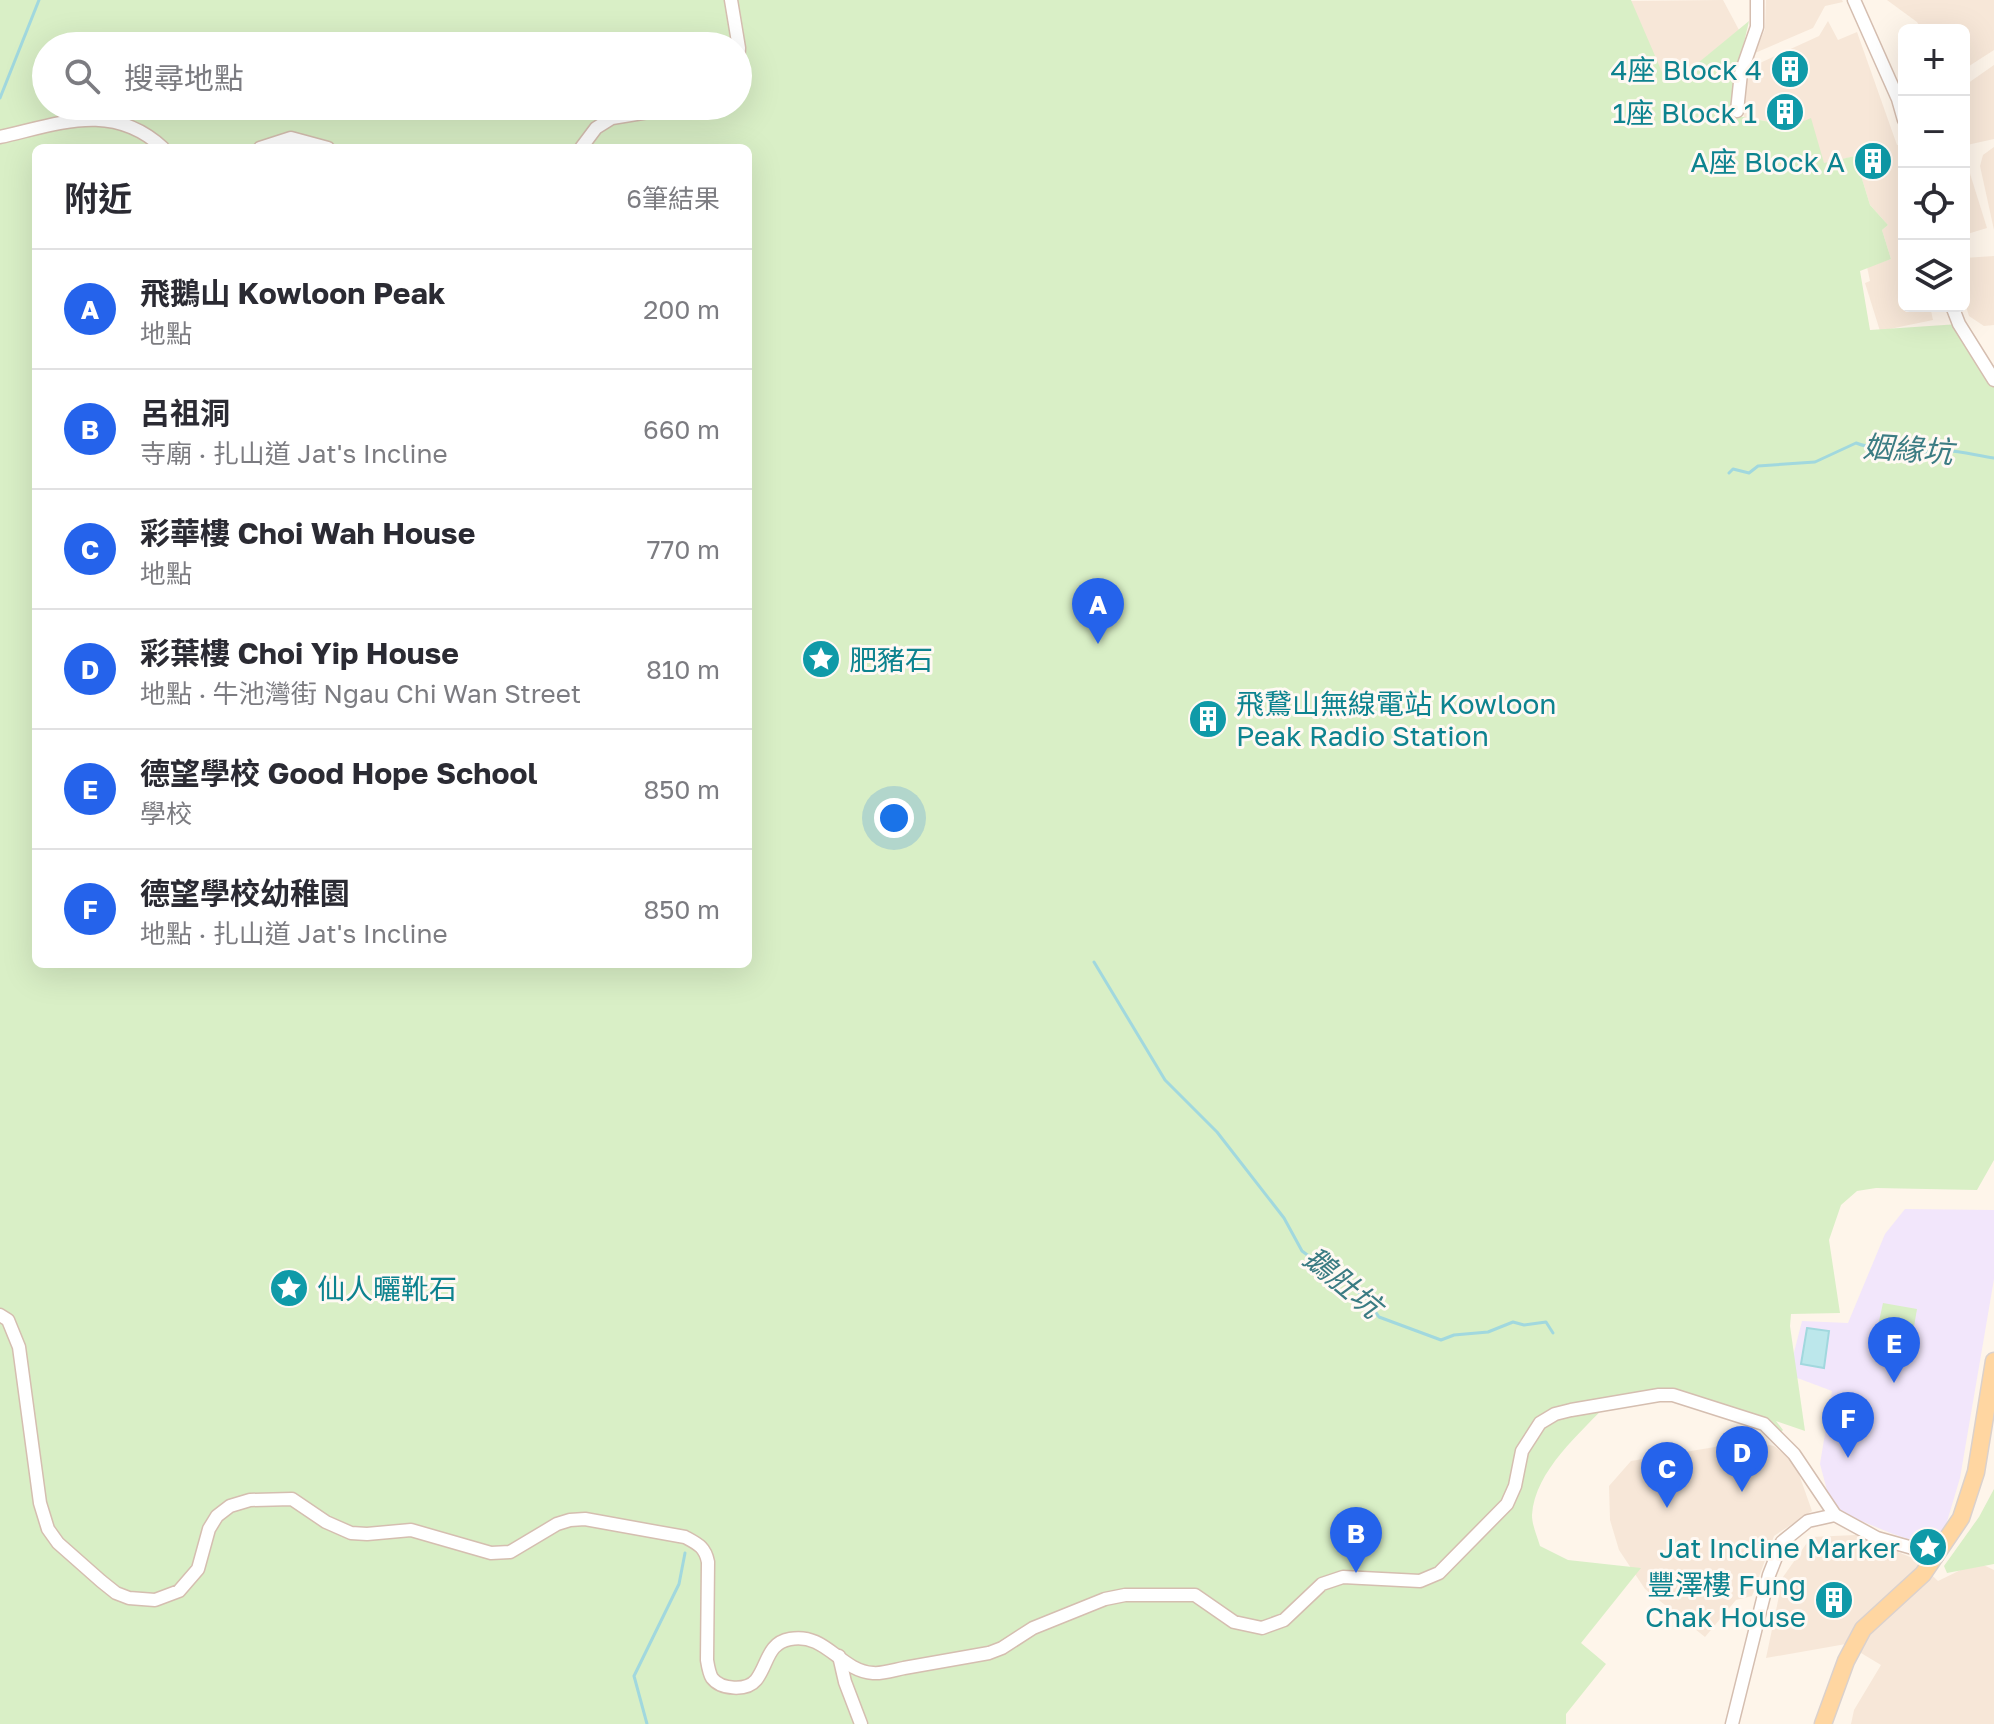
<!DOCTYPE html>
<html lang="zh-TW">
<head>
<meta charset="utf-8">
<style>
	:root { --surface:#fff; --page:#f2f2f3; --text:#2b2b33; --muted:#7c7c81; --line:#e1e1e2; --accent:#2563eb }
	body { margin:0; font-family:"Golos Text","Noto Sans TC",sans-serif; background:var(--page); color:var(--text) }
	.controls { position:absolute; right:24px; top:24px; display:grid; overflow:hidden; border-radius:12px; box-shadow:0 8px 32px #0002 }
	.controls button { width:72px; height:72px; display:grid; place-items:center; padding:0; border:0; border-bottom:2px solid var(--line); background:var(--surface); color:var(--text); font:40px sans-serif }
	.you { position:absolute; left:894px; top:818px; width:28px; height:28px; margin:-20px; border:6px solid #fff; border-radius:50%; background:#1a73e8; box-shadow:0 0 0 12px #1a73e833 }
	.badge { display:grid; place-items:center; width:52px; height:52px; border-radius:50%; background:var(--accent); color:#fff; font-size:26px; font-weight:700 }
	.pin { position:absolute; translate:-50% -66px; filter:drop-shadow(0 2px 4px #0008) }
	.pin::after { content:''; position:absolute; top:42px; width:28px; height:24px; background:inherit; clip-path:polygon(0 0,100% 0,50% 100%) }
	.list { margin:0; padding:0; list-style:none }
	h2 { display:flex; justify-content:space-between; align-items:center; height:104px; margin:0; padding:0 32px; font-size:34px }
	h2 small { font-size:26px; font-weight:400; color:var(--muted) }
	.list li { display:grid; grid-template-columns:52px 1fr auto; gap:24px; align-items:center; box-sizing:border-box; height:120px; padding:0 32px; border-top:2px solid var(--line) }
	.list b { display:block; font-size:30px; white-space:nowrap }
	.list p { margin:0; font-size:26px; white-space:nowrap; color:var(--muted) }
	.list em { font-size:26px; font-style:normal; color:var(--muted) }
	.icon { flex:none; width:44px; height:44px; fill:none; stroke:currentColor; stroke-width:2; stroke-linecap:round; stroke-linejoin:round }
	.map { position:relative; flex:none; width:1994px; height:1724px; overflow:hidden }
	.search { position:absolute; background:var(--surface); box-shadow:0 8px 32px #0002; left:32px; top:32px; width:720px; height:88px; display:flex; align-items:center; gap:20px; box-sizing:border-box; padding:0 28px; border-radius:44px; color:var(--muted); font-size:30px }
	.panel { position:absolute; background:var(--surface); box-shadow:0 8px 32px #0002; left:32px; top:144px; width:720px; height:824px; border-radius:12px }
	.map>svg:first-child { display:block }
	.residential { fill:#f7e7d8 }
	.education { fill:#f2e6fb }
	.green { fill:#d9efc6; fill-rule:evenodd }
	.water { fill:#bce7eb; stroke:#a1d8de; stroke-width:2 }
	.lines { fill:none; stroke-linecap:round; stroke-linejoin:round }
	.stream { stroke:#a1d8de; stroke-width:3 }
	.minor-casing { stroke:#d5beb0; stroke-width:15 }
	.major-casing { stroke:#dbd1cc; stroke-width:19 }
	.minor { stroke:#fff; stroke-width:12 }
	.major { stroke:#ffd6a1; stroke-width:16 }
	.labels { text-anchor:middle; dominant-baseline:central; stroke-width:6; stroke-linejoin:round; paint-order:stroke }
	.culture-label { font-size:28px; fill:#0d838f; stroke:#fff9f3; text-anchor:end }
	.water-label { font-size:30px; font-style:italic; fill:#3b7c83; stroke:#fff9f3 }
</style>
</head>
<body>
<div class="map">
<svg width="1994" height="1724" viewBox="0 0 1994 1724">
	<rect width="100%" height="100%" fill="#fef5ea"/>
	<g class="residential">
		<path d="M1723 0 1739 30 1676 81 1662 73 1630 1Z"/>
		<path d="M1766 0H1842L1843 2 1825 6 1813 28 1755 53 1765 29Z"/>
		<path d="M1887 0H1994V50L1966 68 1964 66V30H1922L1917 22Z"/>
		<path d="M1828 21 1838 40 1857 32 1897 145 1902 144 1904 306H1930L1933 320 1880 331 1865 283 1870 281 1867 267 1891 259 1882 230 1888 225 1870 205 1855 156 1824 164 1792 126 1744 117 1745 86 1749 68 1819 36Z"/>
		<path d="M1994 65V139L1967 145 1964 128V86Z"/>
		<path d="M1994 147V230L1980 166 1983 155Z"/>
		<path d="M1964 153 1968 158 1967 164 1987 228 1964 235Z"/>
		<path d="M1994 256V325L1984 326 1969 316 1965 303 1964 258Z"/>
		<path d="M1751 1441 1774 1446 1795 1463 1812 1511 1774 1536 1752 1596 1736 1600 1705 1637 1645 1589 1619 1550 1610 1520 1609 1486 1631 1461Z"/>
		<path d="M1856 1535 1915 1559 1938 1581 1977 1562 1994 1570V1724H1851L1854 1710 1881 1665 1846 1644 1766 1658 1783 1577 1811 1537Z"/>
	</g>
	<path class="education" d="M1905 1209 1994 1210V1279L1960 1478 1946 1525 1932 1547 1893 1534 1832 1509 1820 1464 1832 1391 1792 1376 1791 1364 1802 1321 1848 1323 1885 1234Z"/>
	<g class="green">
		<path d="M0 0H1631L1662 72 1676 81 1749 21 1739 64 1732 115 1792 126 1811 118 1824 163 1855 156 1870 205 1888 225 1882 230 1891 259 1860 271 1870 330 1959 324 1994 380V1160L1977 1190 1876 1188 1857 1191 1841 1205 1829 1240 1840 1313 1791 1314 1790 1326 1805 1431 1776 1421 1783 1430 1781 1432 1770 1424 1719 1407 1718 1403 1713 1401 1711 1404 1681 1395 1609 1402C1581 1433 1535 1470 1532 1515 1532 1525 1537 1536 1540 1546L1568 1560 1641 1568 1581 1643 1606 1664 1566 1714V1724H0ZM46 46H738V106H46ZM36 148H748V964H36Z"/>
		<path d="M1883 1303 1917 1309 1910 1350 1874 1344Z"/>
		<path d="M1994 1489V1564L1947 1573 1944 1566 1979 1517Z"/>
	</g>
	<path class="water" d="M1807 1328 1829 1331 1824 1368 1801 1364Z"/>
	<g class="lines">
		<g class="stream">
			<path d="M0 98 39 0"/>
			<path d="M1729 473 1733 469 1749 473 1758 466 1815 462 1856 443C1877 452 1895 444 1915 455 1943 445 1966 454 1994 458"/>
			<path d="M1094 962 1165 1080 1217 1132 1284 1218 1302 1251 1366 1298 1379 1317 1441 1340 1454 1335 1488 1332 1513 1322 1524 1325 1546 1322 1553 1333"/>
			<path d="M647 1724 634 1676 679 1584 685 1553"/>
		</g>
		<g class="minor-casing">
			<g id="minor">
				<path d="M731 0 739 48 738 65"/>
				<path d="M1854 0 1898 99 1904 120"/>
				<path d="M1737 111 1741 73 1757 27V0"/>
				<path d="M0 137C59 124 112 101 163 148"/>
				<path d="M260 148 291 138 328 148"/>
				<path d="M581 148 596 128 612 118 685 106"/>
				<path d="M1952 306 1959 324 1994 380"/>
				<path d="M0 1315 8 1320 19 1347 40 1503 48 1529 58 1543 101 1581 116 1593 129 1598 155 1600 179 1591 198 1569 209 1529 217 1516 230 1506 250 1500 292 1499 326 1522 351 1533 367 1534 411 1530 491 1553 510 1552 557 1524 570 1520 585 1519 685 1537C698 1544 705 1547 708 1562L707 1660C708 1666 709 1673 712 1678 721 1690 747 1691 756 1680 768 1665 767 1643 790 1639 826 1632 840 1671 873 1673 882 1674 894 1670 904 1668 932 1663 961 1658 989 1653L1002 1648 1033 1628 1105 1599 1125 1595H1195L1234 1622 1262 1628 1284 1620 1322 1584 1343 1577 1420 1581 1439 1573 1507 1504 1515 1486 1522 1451 1540 1423 1555 1414 1571 1410 1659 1395H1673L1764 1424 1794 1454 1835 1515 1877 1538 1920 1550 1937 1557"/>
				<path d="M839 1656 845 1682 861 1724"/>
				<path d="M1732 1724 1769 1575 1782 1542 1808 1521 1835 1515"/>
			</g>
		</g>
		<g class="major-casing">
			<path id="major" d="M1823 1724 1846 1661 1863 1629 1923 1574 1961 1518 1976 1472 1994 1361"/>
		</g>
		<use href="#minor" class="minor"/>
		<use href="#major" class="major"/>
	</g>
	<defs>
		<g id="building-disc" transform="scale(2)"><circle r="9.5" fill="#0f9aa8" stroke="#fff9f3"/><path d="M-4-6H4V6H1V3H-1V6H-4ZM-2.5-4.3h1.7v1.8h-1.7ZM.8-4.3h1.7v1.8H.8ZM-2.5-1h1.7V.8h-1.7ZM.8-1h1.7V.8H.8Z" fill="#fff"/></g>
		<g id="sight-disc" transform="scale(2)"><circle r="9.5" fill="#0f9aa8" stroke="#fff9f3"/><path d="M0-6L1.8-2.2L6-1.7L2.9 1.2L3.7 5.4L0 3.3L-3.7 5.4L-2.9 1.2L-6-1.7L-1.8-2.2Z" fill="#fff"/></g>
	</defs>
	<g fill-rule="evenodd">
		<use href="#building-disc" x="1790" y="69"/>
		<use href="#building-disc" x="1785" y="112"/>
		<use href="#building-disc" x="1873" y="161"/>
		<use href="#sight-disc" x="821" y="659"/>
		<use href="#building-disc" x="1208" y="719"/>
		<use href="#sight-disc" x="289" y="1288"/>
		<use href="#sight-disc" x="1928" y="1547"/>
		<use href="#building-disc" x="1834" y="1600"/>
	</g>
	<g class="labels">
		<g class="culture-label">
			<text x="1762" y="69">4座 Block 4</text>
			<text x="1757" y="112">1座 Block 1</text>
			<text x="1845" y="161">A座 Block A</text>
			<text x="849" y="659" text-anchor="start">肥豬石</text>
			<text x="1236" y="703" text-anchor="start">飛鵞山無線電站 Kowloon<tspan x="1236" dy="32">Peak Radio Station</tspan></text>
			<text x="317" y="1288" text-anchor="start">仙人曬靴石</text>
			<text x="1900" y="1547">Jat Incline Marker</text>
			<text x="1806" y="1584">豐澤樓 Fung<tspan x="1806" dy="32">Chak House</tspan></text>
		</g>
		<g class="water-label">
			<text transform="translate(1908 449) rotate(4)">姻緣坑</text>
			<text transform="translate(1343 1282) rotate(40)">鵝肚坑</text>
		</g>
	</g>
</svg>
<div class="controls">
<button>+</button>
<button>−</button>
<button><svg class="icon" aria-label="locate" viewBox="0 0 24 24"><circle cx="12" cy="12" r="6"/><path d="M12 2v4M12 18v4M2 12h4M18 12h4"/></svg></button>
<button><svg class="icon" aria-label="layers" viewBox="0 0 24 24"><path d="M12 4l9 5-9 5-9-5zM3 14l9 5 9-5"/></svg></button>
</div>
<div class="you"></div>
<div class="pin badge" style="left:1098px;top:644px">A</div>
<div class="pin badge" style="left:1356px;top:1573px">B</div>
<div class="pin badge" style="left:1667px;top:1508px">C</div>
<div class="pin badge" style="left:1742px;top:1492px">D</div>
<div class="pin badge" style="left:1894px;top:1383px">E</div>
<div class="pin badge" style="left:1848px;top:1458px">F</div>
<div class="search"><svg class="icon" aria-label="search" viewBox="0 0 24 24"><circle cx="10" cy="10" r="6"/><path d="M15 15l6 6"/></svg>搜尋地點</div>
<section class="panel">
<h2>附近<small>6筆結果</small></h2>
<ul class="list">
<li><span class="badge">A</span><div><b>飛鵝山 Kowloon Peak</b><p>地點</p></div><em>200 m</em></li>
<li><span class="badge">B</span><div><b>呂祖洞</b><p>寺廟 · 扎山道 Jat's Incline</p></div><em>660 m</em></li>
<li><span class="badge">C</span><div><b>彩華樓 Choi Wah House</b><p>地點</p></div><em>770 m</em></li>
<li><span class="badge">D</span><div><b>彩葉樓 Choi Yip House</b><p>地點 · 牛池灣街 Ngau Chi Wan Street</p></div><em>810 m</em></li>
<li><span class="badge">E</span><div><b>德望學校 Good Hope School</b><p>學校</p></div><em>850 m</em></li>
<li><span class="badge">F</span><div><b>德望學校幼稚園</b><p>地點 · 扎山道 Jat's Incline</p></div><em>850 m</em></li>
</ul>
</section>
</div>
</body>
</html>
